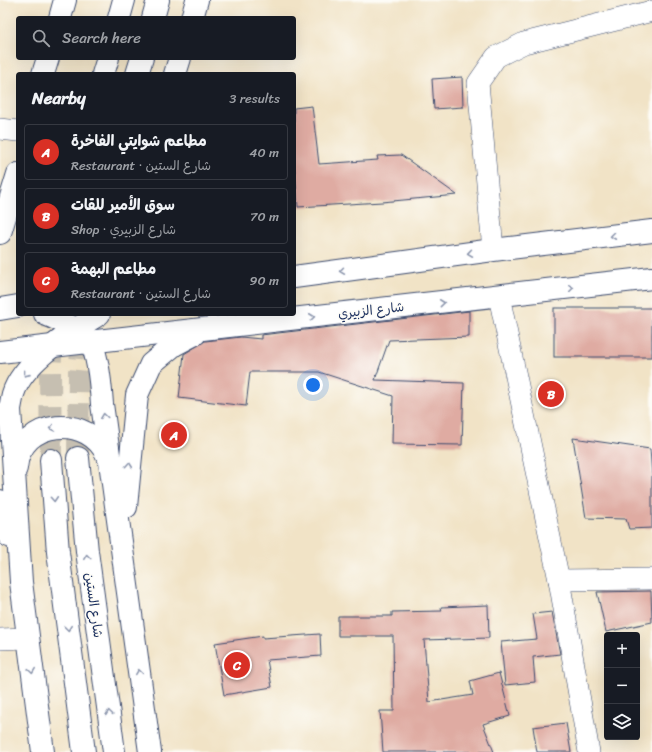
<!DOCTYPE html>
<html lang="en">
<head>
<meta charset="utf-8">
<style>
	:root { --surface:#171b24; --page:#20242c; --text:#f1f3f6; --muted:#9ea1a6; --line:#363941; --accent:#d93025 }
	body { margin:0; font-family:Sriracha,"Playpen Sans Arabic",sans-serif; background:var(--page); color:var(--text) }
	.controls { position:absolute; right:12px; bottom:12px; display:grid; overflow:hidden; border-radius:4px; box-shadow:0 4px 16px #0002 }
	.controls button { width:36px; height:36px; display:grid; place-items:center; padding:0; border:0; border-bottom:1px solid var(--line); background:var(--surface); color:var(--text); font:20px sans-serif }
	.you { position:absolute; left:313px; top:385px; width:14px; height:14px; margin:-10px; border:3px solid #fff; border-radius:50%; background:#1a73e8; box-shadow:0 0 0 6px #1a73e833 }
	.badge { display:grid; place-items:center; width:26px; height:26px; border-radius:50%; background:var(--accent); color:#fff; font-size:13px; font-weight:700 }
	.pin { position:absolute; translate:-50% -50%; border:2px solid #fff; box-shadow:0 1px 4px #0006 }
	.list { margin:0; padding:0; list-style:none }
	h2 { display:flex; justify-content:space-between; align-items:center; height:52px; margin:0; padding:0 16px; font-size:17px }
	h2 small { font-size:13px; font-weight:400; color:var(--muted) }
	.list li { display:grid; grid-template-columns:26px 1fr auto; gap:12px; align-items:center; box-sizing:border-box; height:56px; margin:0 8px 8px; padding:0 8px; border:1px solid var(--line); border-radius:4px }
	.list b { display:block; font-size:15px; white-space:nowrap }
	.list p { margin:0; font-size:13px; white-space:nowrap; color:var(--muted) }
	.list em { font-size:13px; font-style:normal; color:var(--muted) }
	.icon { flex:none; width:22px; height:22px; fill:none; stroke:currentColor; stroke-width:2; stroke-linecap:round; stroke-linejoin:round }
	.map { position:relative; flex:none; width:652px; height:752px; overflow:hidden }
	.search { position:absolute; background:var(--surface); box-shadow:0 4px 16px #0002; left:16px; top:16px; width:280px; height:44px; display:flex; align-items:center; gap:10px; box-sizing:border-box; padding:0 14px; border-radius:4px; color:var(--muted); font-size:15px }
	.panel { position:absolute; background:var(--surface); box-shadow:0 4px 16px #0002; left:16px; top:72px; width:280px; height:244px; border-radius:4px }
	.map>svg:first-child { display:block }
	.building { fill:#dfaba2 }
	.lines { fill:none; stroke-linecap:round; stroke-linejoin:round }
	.highway-tunnel { stroke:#c6bfb1; stroke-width:22; stroke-dasharray:22 11; stroke-linecap:butt }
	.street-casing { stroke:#3b4a6e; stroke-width:22 }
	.primary-casing { stroke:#3b4a6e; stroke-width:24 }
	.highway-casing { stroke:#3b4a6e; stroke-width:24 }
	.street { stroke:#fff; stroke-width:21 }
	.primary { stroke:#fff; stroke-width:22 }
	.highway { stroke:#fff; stroke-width:22 }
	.oneway { stroke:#8d97ae }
	.labels { text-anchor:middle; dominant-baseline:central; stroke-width:3; stroke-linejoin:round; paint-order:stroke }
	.street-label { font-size:13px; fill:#1b2f5e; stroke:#fdfcf7 }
</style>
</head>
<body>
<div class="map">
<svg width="652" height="752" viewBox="0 0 652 752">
	<rect width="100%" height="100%" fill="#fdfcf7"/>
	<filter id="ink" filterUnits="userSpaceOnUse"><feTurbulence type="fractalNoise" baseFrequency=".025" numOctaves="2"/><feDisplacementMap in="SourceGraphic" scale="8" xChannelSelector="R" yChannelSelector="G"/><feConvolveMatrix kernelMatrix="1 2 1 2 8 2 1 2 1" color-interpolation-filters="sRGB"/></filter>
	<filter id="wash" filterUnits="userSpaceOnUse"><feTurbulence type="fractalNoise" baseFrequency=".012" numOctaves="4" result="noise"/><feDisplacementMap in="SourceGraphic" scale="16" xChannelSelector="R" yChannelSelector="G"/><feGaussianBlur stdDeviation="0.9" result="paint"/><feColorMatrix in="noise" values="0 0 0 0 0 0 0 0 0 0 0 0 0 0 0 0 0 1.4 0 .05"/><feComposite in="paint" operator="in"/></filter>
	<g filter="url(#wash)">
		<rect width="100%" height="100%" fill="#f1e3c6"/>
		<g id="blocks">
			<g class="building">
				<path d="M462 77 463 107 434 109 432 79Z"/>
				<path d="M312 106 319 164 378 160 377 156 401 155 457 195 382 202 298 207 294 162V108Z"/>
				<rect x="554" y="308" width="98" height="49"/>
				<path d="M469 311V337L389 340 375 380 464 383 462 445 392 444 393 396 319 372H250L246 406 179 398 184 354 205 341 241 337 261 339V335Z"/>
				<path d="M573 438 650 449 652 476V528L629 529 626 519 586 518Z"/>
				<path d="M651 591 652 622 606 632 597 592Z"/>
				<path d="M488 605 489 638 424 640 429 702 473 695 470 681 499 673 510 716 483 724 494 752H383L380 711H394L393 636H338V616H392V612L442 611 441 607Z"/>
				<path d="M552 612 560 654 533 657 535 682 505 685 501 642 537 639 533 614Z"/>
				<path d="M320 634 321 656 267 660 272 687 224 695 215 643 263 636V638Z"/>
				<path d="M566 723 571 752H537L533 727Z"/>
			</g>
		</g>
	</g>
	<g filter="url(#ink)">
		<use href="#blocks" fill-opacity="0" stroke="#3b4a6e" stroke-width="1"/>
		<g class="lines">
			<g class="highway-tunnel">
				<path d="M78 458 79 372 84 324"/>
				<path d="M51 460 50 372 54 314"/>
			</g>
			<g class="street-casing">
				<g id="street">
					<path d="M0 129 18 131"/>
					<path d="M493 250 478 83 496 57 524 43 652 11"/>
					<path d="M499 296 559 580 589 752"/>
					<path d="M559 580 652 579"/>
					<path d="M0 639 27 638"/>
				</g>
			</g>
			<g class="primary-casing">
				<g id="primary">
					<path d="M60 18 65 0"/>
					<path d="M192 18 197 0"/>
					<path d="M43 74 48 58"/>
					<path d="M175 74 180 58"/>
					<path d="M0 233 18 174"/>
					<path d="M294 277 493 250 652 231"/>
					<path d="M0 309 18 306"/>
					<path d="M45 314C60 320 79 329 90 342 98 354 101 389 102 404L150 752"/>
					<path d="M0 352 652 278"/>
					<path d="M16 468C20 418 90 413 108 457"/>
					<path d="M0 501 9 536"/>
					<path d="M126 507 137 395 151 364 174 345 195 334"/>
					<path d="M43 752 21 582 10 409C11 404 12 398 13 394 23 361 72 332 99 314"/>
				</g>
			</g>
			<g class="highway-casing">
				<g id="highway">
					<path d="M119 18 124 0"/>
					<path d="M153 18 158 0"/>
					<path d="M103 74 108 58"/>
					<path d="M137 74 142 58"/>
					<path d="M78 458 87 551 114 752"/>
					<path d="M51 460 58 552 84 752"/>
				</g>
			</g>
			<use href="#street" class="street"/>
			<use href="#primary" class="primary"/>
			<use href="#highway" class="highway"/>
		</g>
		<defs><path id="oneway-chevron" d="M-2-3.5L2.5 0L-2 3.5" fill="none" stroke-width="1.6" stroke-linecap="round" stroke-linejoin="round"/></defs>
		<g class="oneway">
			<use href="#oneway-chevron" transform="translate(613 236) rotate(173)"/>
			<use href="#oneway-chevron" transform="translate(470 253) rotate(172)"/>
			<use href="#oneway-chevron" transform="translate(342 271) rotate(172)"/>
			<use href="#oneway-chevron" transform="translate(571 288) rotate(-7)"/>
			<use href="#oneway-chevron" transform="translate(442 303) rotate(-6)"/>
			<use href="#oneway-chevron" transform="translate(312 317) rotate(-6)"/>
			<use href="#oneway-chevron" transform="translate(26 374) rotate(129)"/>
			<use href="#oneway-chevron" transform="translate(104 416) rotate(-98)"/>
			<use href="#oneway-chevron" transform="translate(52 428) rotate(168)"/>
			<use href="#oneway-chevron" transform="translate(129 465) rotate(-85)"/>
			<use href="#oneway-chevron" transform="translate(54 499) rotate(86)"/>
			<use href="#oneway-chevron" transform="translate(87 557) rotate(-97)"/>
			<use href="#oneway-chevron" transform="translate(68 628) rotate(83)"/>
			<use href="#oneway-chevron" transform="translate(32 671) rotate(82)"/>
			<use href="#oneway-chevron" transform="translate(139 672) rotate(-98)"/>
			<use href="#oneway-chevron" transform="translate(109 713) rotate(-98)"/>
		</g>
	</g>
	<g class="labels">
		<g class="street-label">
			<text transform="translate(371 310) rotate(-6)">شارع الزبيري</text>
			<text transform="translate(94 605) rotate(82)">شارع الستين</text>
		</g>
	</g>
</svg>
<div class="controls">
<button>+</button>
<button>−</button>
<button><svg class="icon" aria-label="layers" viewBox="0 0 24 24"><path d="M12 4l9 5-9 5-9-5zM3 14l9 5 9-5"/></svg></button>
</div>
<div class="you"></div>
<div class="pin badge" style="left:174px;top:435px">A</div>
<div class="pin badge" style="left:551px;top:394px">B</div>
<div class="pin badge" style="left:237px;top:665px">C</div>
<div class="search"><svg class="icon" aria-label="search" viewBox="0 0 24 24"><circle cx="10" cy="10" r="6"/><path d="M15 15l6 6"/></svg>Search here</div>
<section class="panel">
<h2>Nearby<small>3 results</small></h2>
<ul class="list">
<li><span class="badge">A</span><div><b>مطاعم شوايتي الفاخرة</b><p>Restaurant · شارع الستين</p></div><em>40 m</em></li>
<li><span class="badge">B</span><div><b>سوق الأمير للقات</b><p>Shop · شارع الزبيري</p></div><em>70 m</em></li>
<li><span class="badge">C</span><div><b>مطاعم البهمة</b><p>Restaurant · شارع الستين</p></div><em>90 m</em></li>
</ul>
</section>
</div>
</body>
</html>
